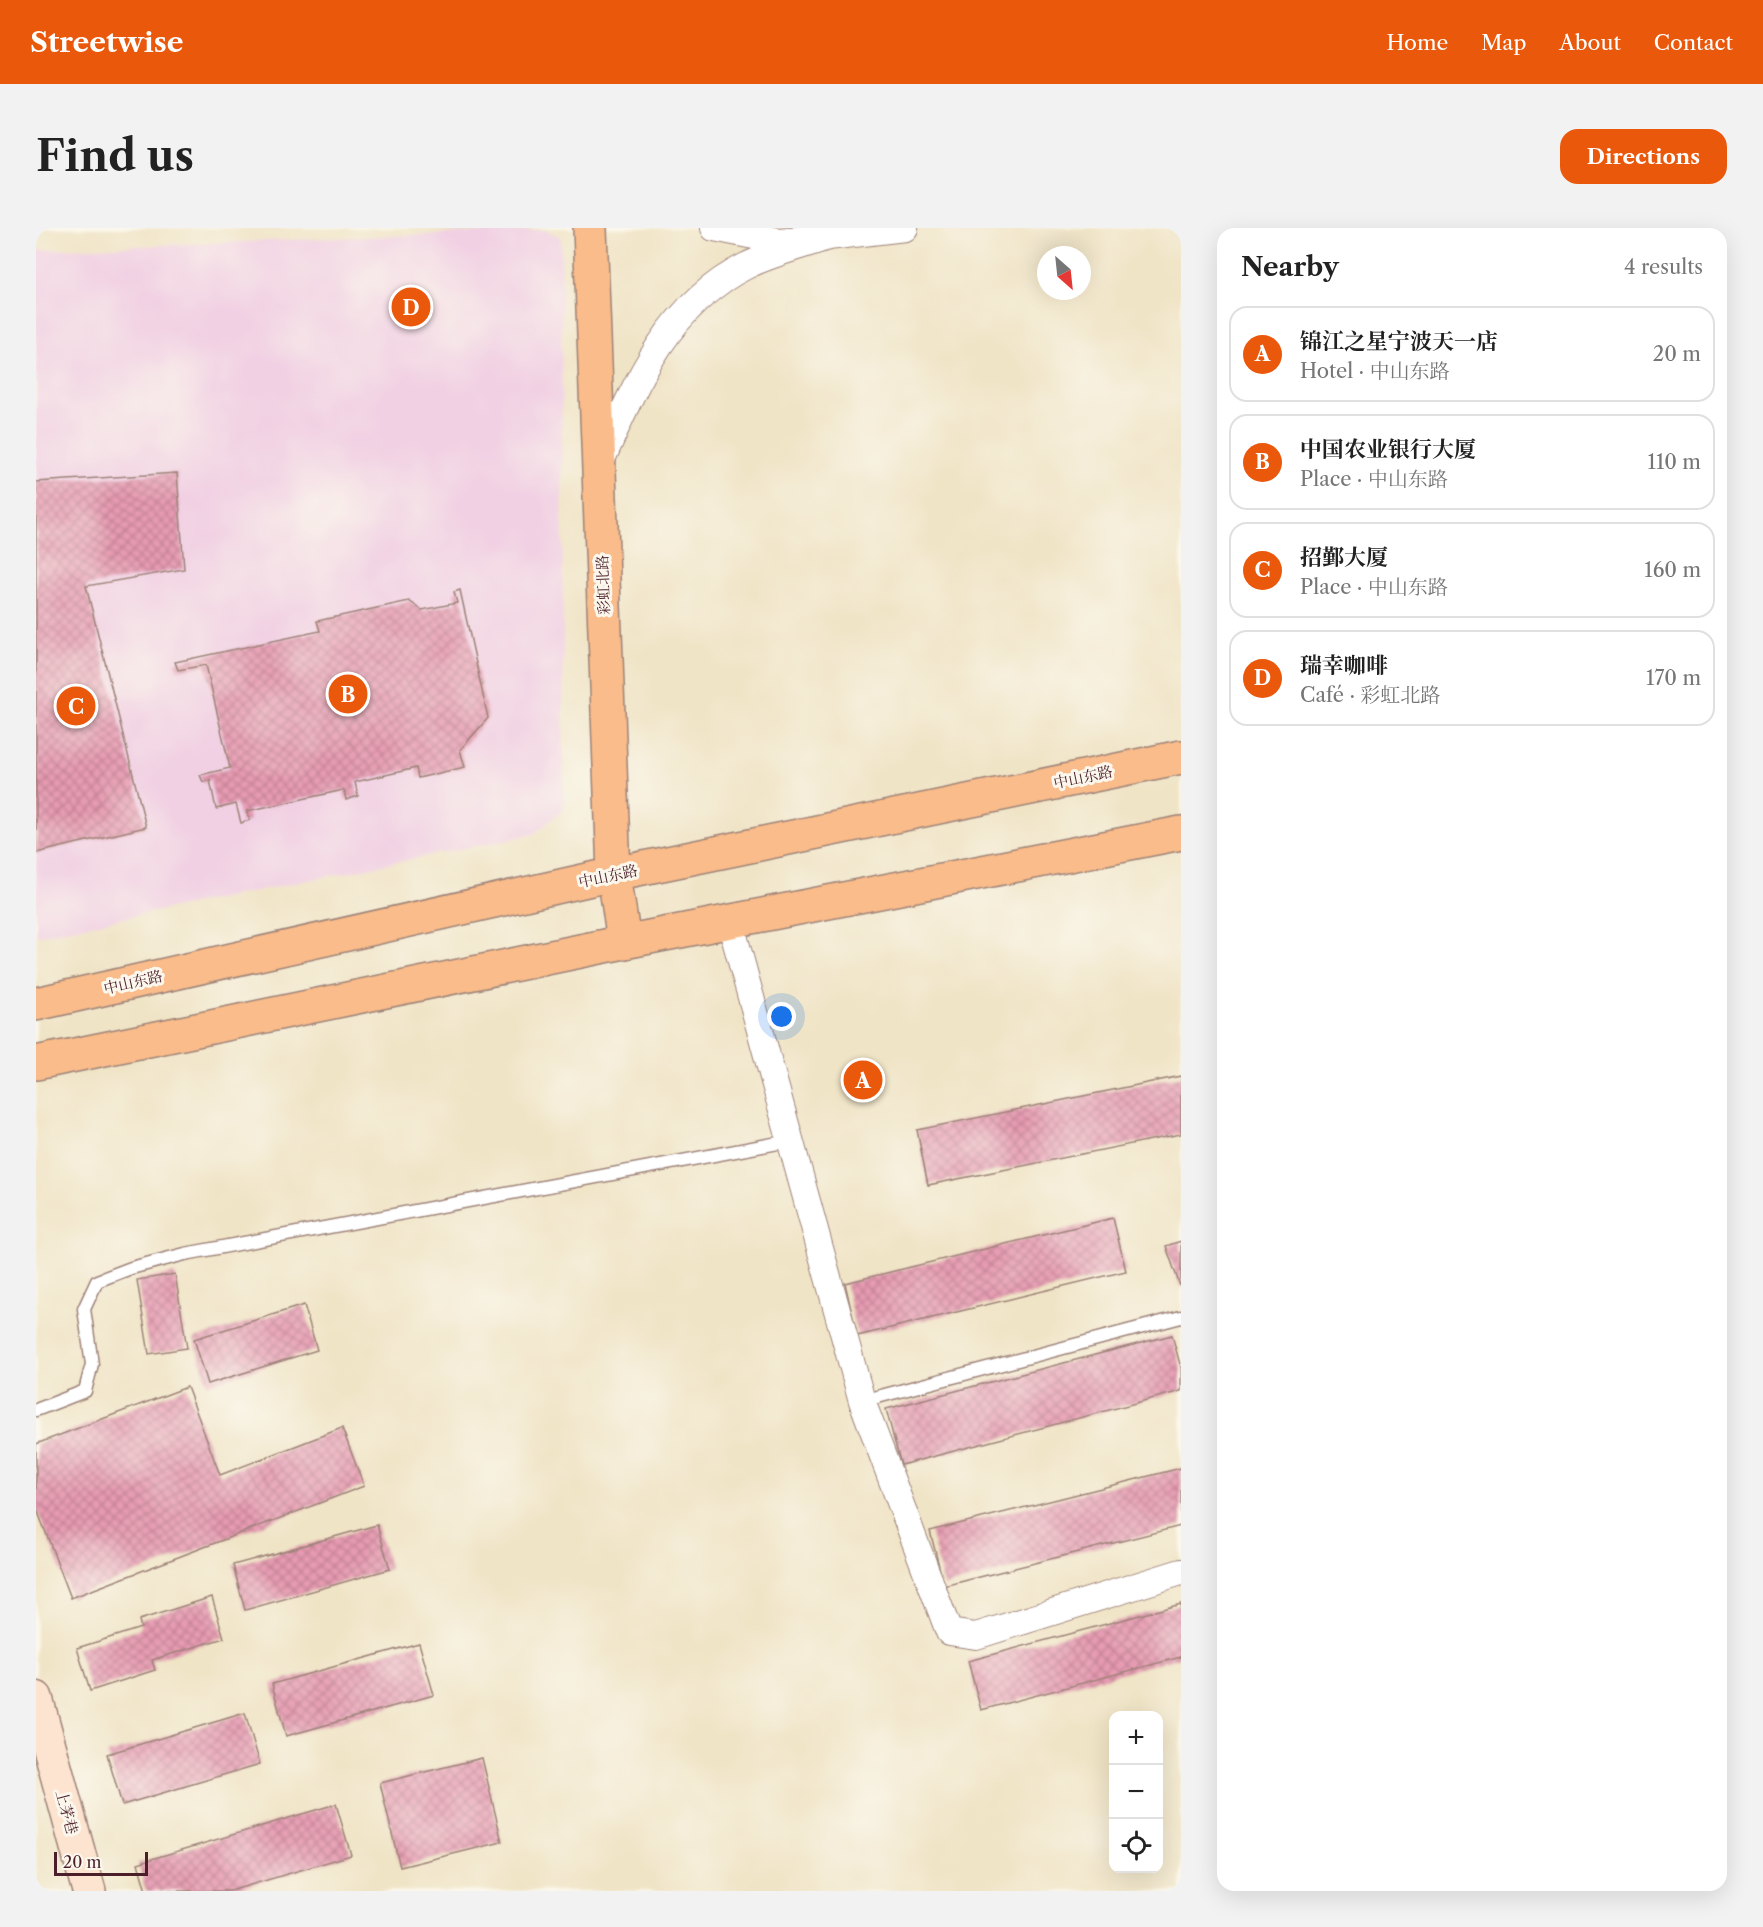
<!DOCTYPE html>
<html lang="en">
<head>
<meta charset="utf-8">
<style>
	:root { --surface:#fff; --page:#f2f2f2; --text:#222; --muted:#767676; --line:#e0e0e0; --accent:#ea580c }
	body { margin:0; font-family:"Libre Caslon Text","Noto Serif SC",serif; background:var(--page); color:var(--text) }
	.controls { position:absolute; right:18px; bottom:18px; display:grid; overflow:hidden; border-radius:12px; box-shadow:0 6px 24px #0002 }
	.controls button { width:54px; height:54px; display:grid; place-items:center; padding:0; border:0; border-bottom:2px solid var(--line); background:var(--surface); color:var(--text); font:30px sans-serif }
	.compass { position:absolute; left:1001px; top:18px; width:54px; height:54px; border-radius:50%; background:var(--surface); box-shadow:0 6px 24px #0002; rotate:153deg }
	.scale { position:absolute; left:18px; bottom:15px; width:94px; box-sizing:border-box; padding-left:6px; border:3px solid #4a1f2b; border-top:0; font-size:16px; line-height:21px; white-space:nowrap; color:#4a1f2b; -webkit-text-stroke:4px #fbf7ec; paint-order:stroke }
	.you { position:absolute; left:746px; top:789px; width:21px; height:21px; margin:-15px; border:4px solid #fff; border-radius:50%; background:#1a73e8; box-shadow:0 0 0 9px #1a73e833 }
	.badge { display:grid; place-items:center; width:39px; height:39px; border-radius:50%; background:var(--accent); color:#fff; font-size:20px; font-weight:700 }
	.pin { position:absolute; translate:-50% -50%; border:3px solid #fff; box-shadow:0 2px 6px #0006 }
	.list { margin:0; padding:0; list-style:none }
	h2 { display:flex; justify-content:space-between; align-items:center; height:78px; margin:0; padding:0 24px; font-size:26px }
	h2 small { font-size:20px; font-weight:400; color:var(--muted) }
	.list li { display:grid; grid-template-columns:39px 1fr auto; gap:18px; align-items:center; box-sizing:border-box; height:96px; margin:0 12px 12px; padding:0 12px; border:2px solid var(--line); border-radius:18px }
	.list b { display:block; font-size:22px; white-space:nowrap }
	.list p { margin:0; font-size:20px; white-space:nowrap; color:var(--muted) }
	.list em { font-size:20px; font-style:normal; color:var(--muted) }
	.icon { flex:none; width:33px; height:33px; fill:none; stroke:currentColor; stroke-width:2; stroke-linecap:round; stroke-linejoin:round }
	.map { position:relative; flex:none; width:1145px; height:1663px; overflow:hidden; border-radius:18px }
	header { display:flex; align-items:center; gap:36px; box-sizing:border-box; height:84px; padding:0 30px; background:var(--accent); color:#fff }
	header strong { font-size:28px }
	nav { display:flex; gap:33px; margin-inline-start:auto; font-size:21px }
	.intro { display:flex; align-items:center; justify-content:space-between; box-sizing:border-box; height:144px; padding:0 36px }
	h1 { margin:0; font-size:42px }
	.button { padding:15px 27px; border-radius:18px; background:var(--accent); color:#fff; font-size:21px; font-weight:700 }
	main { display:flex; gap:36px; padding:0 36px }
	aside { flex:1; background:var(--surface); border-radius:18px; box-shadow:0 6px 24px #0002 }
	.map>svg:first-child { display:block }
	.built { fill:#f1d0e3 }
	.building { fill:url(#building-cross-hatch) }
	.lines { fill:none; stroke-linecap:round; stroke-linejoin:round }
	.lane-casing { stroke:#9d8278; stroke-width:15 }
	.street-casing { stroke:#9d8278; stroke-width:28 }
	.secondary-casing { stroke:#9d8278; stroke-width:36 }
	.primary-casing { stroke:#9d8278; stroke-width:36 }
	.lane { stroke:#fff; stroke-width:12 }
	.street { stroke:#fff; stroke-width:26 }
	.secondary { stroke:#fde4d0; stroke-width:33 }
	.primary { stroke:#f9bc8a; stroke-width:33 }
	.labels { text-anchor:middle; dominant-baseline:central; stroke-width:6; stroke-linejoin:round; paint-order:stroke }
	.street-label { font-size:15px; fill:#4a1f2b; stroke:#fbf7ec }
</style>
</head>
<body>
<header>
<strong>Streetwise</strong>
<nav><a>Home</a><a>Map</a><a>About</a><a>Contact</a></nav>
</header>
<div class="intro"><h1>Find us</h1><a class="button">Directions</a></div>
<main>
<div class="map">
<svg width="1145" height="1663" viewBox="0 0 1145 1663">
	<defs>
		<pattern id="building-cross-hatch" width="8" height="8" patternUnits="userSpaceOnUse" patternTransform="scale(1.5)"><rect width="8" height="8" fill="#e79bb2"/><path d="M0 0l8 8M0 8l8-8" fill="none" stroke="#bd7e91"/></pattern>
	</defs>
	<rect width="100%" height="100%" fill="#fbf7ec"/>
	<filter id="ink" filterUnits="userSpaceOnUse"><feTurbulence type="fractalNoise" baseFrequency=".0167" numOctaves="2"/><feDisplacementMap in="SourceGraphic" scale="12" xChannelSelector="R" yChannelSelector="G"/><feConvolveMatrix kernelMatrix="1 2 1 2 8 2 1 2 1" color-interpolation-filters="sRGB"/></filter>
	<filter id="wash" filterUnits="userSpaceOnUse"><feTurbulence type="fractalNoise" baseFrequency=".008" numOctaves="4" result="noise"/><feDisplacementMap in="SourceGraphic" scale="24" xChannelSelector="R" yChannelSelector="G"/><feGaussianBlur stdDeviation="1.35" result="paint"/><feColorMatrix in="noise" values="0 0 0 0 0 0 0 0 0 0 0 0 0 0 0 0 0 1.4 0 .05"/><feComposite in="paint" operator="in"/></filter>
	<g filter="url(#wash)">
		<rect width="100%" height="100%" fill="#f0e4c6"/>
		<path class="built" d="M509 2 525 9 528 581 498 606 0 708V22Z"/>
		<g id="blocks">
			<g class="building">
				<path d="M141 245 148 341 50 358 110 599 0 625V254Z"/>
				<path d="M424 362 452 490 424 522 429 539 382 550 380 540 319 554 322 568 310 572 308 562 211 583 214 592 205 595 200 576 180 581 174 552 167 554 164 547 194 540 170 437 142 442 139 434 284 403 281 393 373 373 386 382 421 375 418 364Z"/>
				<path d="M1145 848V906L892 957 881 902Z"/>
				<path d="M1077 990 1090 1043 821 1108 809 1055Z"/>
				<path d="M1145 1013V1061L1130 1018Z"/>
				<path d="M139 1046 151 1120 113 1126 101 1052Z"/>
				<path d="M268 1077 281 1122 172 1156 158 1111Z"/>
				<path d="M1136 1107 1145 1140V1163L865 1237 850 1181Z"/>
				<path d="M151 1159 184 1247 306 1200 328 1258 35 1370 0 1279V1216Z"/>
				<path d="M1145 1240V1298L908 1358 894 1303Z"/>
				<path d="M341 1297 354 1341 209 1382 197 1337Z"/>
				<path d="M176 1369 188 1410 116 1432 119 1442 54 1463 41 1420 105 1400 103 1392Z"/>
				<path d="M1145 1376V1429L945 1482 932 1433Z"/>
				<path d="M383 1415 398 1467 250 1508 236 1456Z"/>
				<path d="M209 1485 224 1536 86 1577 71 1526Z"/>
				<path d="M446 1530 466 1614 364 1639 344 1555Z"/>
				<path d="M300 1576 315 1627 194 1663H110L102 1635Z"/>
			</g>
		</g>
	</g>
	<g filter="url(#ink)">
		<use href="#blocks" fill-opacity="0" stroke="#9d8278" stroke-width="1.5"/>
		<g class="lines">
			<g class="lane-casing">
				<g id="lane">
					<path d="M826 1173 1145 1089"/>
					<path d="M0 1182 49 1163 56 1136 48 1081 61 1053 95 1040 149 1026 753 913"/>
				</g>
			</g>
			<g class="street-casing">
				<g id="street">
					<path d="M678 0 742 13 792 9 869 0"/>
					<path d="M564 236C598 159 630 78 710 38 734 26 766 18 792 9"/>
					<path d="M694 693 826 1173 913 1404 940 1408 1145 1344"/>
				</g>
			</g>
			<g class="secondary-casing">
				<path id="secondary" d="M0 1470 53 1663"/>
			</g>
			<g class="primary-casing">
				<g id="primary">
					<path d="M554 0 578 646 588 714"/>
					<path d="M0 776 578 646 1145 529"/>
					<path d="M0 835 588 714 1145 605"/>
				</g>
			</g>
			<use href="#lane" class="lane"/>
			<use href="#street" class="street"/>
			<use href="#secondary" class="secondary"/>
			<use href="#primary" class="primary"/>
		</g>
	</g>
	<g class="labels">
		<g class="street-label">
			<text transform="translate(567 357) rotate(-92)">彩虹北路</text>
			<text transform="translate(1047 549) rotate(-12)">中山东路</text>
			<text transform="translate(572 648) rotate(-12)">中山东路</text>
			<text transform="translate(97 754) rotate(-13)">中山东路</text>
			<text transform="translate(31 1584) rotate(75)">上茅巷</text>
		</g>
	</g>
</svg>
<div class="controls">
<button>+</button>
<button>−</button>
<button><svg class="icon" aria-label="locate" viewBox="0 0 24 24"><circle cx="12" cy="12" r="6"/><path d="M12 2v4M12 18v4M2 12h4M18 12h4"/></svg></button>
</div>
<svg class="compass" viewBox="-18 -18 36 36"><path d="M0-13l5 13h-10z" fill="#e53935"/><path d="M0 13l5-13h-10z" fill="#767676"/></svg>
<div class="scale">20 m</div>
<div class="you"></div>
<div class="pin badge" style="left:827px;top:852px">A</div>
<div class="pin badge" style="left:312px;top:466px">B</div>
<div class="pin badge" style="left:40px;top:478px">C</div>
<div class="pin badge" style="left:375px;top:79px">D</div>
</div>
<aside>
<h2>Nearby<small>4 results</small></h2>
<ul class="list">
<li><span class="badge">A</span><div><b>锦江之星宁波天一店</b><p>Hotel · 中山东路</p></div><em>20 m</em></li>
<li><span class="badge">B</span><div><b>中国农业银行大厦</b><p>Place · 中山东路</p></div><em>110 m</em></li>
<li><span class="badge">C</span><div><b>招鄞大厦</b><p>Place · 中山东路</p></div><em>160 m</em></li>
<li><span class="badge">D</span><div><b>瑞幸咖啡</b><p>Café · 彩虹北路</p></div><em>170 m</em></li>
</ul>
</aside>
</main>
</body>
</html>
